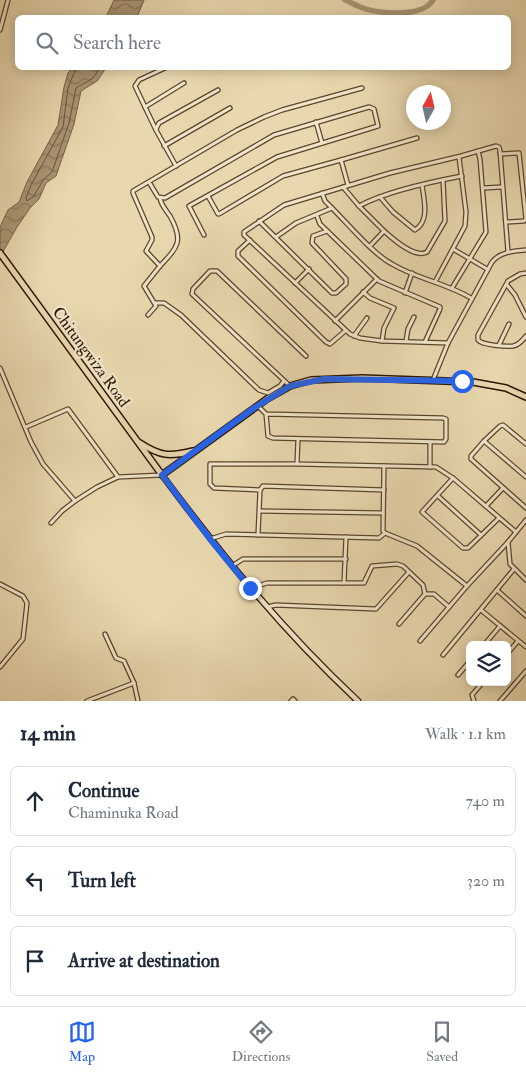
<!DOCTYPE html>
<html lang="en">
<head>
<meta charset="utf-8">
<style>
	:root { --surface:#fff; --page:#f6f6f7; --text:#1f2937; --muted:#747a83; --line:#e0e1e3; --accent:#2563eb }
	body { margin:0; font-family:"IM FELL Double Pica",serif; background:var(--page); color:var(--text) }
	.controls { position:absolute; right:15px; bottom:15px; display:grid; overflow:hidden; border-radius:8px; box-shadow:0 2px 12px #0003 }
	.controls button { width:45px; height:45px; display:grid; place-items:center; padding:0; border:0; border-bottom:1px solid var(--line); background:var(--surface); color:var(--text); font:25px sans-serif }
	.compass { position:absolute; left:406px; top:85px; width:45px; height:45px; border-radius:50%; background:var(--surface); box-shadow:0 2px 12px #0003; rotate:8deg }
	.stop { position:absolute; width:15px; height:15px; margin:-11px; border:4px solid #2563eb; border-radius:50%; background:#fff }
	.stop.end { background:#2563eb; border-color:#fff; box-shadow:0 1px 5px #0008 }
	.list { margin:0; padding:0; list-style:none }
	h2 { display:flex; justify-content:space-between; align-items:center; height:65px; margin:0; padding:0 20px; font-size:21px }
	h2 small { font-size:16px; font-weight:400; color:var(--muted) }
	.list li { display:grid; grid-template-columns:32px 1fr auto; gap:15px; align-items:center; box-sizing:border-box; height:70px; margin:0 10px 10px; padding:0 10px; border:1px solid var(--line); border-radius:8px }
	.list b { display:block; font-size:19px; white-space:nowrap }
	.list p { margin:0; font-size:16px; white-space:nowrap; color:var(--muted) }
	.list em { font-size:16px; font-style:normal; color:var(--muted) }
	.icon { flex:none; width:28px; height:28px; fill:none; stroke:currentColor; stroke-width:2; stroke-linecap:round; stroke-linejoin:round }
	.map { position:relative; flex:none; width:526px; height:701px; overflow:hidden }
	.search { position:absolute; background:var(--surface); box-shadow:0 2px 12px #0003; left:15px; right:15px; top:15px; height:55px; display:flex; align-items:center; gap:12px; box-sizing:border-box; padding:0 18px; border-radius:8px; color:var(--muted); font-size:19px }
	.sheet { height:305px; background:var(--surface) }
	nav { display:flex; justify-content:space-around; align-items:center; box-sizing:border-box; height:70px; border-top:1px solid var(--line); background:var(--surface); font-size:14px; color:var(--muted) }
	nav a { display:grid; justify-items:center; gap:2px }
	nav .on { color:var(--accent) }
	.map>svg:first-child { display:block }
	.water { fill:url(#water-waves); stroke:#776146 }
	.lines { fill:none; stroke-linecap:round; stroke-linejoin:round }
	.shore { stroke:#6a543a; stroke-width:1 }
	.river { stroke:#a99574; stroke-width:5.5 }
	.street-casing { stroke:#5b452c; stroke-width:5.5 }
	.secondary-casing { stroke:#2c1400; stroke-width:7 }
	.primary-casing { stroke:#2c1400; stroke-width:8 }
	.street { stroke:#f1e6cb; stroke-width:3 }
	.secondary { stroke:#f1e6cb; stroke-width:4.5 }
	.primary { stroke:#e9d8af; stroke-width:5 }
	.route { stroke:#2563eb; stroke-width:6 }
	.labels { text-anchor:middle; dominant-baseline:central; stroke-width:4.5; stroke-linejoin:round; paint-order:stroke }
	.street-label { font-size:16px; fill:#2c1400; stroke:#f1e6cb }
</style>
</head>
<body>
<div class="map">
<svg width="526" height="701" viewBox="0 0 526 701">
	<defs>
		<pattern id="water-waves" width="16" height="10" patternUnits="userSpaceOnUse" patternTransform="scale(1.25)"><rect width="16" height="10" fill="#a99574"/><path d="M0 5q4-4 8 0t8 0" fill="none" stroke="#8a785d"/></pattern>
	</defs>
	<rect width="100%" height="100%" fill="#e9d8af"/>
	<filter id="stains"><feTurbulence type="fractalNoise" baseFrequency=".004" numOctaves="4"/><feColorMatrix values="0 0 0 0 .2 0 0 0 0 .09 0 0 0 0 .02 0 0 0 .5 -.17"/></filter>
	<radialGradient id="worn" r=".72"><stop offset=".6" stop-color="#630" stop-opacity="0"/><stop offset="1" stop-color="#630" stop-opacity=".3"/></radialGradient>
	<g class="water">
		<path d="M114 0H144L137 17H106Z"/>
		<path d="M72 68H106L97 81 81 91 74 124 56 176 46 183 39 199 30 208 17 227 0 257V227L8 210 19 202 27 182 58 125 64 87 68 73Z"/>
	</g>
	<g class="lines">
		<path class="shore" d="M76 68 68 88 63 127 31 185 26 198 27 201 34 196 43 180 52 172 69 123 76 88 93 78 100 68"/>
		<path class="river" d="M345 0C350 2 355 5 360 7 377 14 423 18 433 0"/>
		<g class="street-casing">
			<g id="street">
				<path d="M0 30 8 0"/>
				<path d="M165 68 139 80 135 86 156 130 176 166"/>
				<path d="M145 107 184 83"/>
				<path d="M316 122 322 143"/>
				<path d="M156 129 159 123 218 90"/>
				<path d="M164 146 230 108"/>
				<path d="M500 154 519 153 526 219 524 221 506 222"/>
				<path d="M341 160 417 138"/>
				<path d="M149 182 158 197 165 198 274 135 369 107 374 109 378 126 277 157 189 206 204 235"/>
				<path d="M343 187 359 206 384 231"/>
				<path d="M483 188 502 187"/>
				<path d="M322 193 325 201 332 208C348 224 373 254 392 264 417 279 446 283 471 298"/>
				<path d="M208 196 218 214H219L283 176 341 160 348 185"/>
				<path d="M380 197 393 212 415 230C430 221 424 200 422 185"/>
				<path d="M160 198C161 205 166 210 170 216 184 241 178 247 160 266"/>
				<path d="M359 206C387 191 430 182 462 176"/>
				<path d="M317 216 320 224 379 281 440 307V309L425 342"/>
				<path d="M259 221 332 293H336L346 284V279L312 243 313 236 327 231"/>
				<path d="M276 237 296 223 332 208"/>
				<path d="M250 240 238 251V256L326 342 330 344 345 331"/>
				<path d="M370 246 384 231C393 239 415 259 427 252L445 221 443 180"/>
				<path d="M453 249 487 269"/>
				<path d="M526 273 520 274 508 281 478 335V340C482 345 506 347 513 346 519 345 523 340 526 336"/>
				<path d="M435 282 465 226 466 212 459 157"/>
				<path d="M295 283 309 269"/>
				<path d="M507 285 515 295 526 317"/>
				<path d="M452 288 486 232 480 159 478 151"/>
				<path d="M363 292 370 298 394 308 384 328 382 341"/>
				<path d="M405 293 412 273"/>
				<path d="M155 303H164L181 315 259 390 268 393 280 386 284 381"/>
				<path d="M148 315 156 306 144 286 160 266 146 251 152 240V237L133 193V191L237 130 264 117 282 110 362 88"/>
				<path d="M335 321 377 279"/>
				<path d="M354 336 367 318"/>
				<path d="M406 341 408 329 414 317"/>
				<path d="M448 343 382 341 360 338 350 334 244 235V232L284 205 390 173 461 156 496 146 499 147 500 151 508 252"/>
				<path d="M499 345 509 324"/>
				<path d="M0 368 31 442 43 464 75 501"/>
				<path d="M433 380 448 343 492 262C500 252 513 251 526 250"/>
				<path d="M290 386 192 294 193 289 210 271H217L306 356"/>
				<path d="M258 406 266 414 268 436 273 438 444 442 446 439V419L443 418 266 414"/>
				<path d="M26 427 68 409 118 477"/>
				<path d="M484 441 500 426 503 425 526 444"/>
				<path d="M430 442V467"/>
				<path d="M297 464 298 439"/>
				<path d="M526 477 484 441 471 456V459L526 508"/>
				<path d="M453 478 422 512 463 548H468L499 518"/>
				<path d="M260 490 214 488 210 484V464H297L436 467 453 478 516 532"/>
				<path d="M438 496 481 535"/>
				<path d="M486 506 503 488"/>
				<path d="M260 511 383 513"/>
				<path d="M526 520 508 542 510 564 526 580"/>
				<path d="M51 523 62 511 75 501 97 487 118 477 162 475"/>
				<path d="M385 533 417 546 467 586 508 542"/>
				<path d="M258 535 260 490 263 486 384 490"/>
				<path d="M210 539 226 534 379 538 385 533 383 531 384 466"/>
				<path d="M232 566 243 559H346"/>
				<path d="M344 583 346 537"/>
				<path d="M0 584 23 596 27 603 23 639 0 667"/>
				<path d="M251 588 267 583H364L372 566 397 564 403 566 423 585 425 594H434L449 607"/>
				<path d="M497 590 526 616"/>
				<path d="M267 607 276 605 376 609 409 572"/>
				<path d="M481 610 526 647"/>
				<path d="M399 624 425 594"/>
				<path d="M105 634 116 658 124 661 134 683 138 701"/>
				<path d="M420 641 467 586"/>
				<path d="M484 645 500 626"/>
				<path d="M507 654 518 641"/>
				<path d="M443 655 514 569"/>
				<path d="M458 675 470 661"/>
				<path d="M87 701 134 683"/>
				<path d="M291 701 293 699 295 701"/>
				<path d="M474 701 472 695 483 682"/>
				<path d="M500 701 526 671"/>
			</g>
		</g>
		<g class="secondary-casing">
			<path id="secondary" d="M162 475C223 557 283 631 358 701"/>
		</g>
		<g class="primary-casing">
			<g id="primary">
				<path d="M0 253 162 475 267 399 290 386 311 380 362 378 473 382 506 388 526 397"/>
				<path d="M140 443C160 456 169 457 193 451"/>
			</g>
		</g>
		<use href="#street" class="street"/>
		<use href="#secondary" class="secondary"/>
		<use href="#primary" class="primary"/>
	</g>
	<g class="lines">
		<path class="route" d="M250 588 210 539 162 475 254 408 290 386 324 379 462 381"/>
	</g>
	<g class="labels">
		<g class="street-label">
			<text transform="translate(91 357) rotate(54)">Chitungwiza Road</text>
		</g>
	</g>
	<rect width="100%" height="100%" filter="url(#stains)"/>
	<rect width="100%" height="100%" fill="url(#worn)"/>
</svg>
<div class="controls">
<button><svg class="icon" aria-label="layers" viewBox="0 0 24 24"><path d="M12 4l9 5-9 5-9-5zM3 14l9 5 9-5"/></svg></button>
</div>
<svg class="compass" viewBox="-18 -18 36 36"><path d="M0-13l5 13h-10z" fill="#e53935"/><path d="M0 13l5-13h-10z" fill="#747a83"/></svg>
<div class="stop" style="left:462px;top:381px"></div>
<div class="stop end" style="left:250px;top:588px"></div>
<div class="search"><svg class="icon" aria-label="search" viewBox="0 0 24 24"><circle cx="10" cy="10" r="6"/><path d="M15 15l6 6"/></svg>Search here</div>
</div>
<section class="sheet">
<h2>14 min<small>Walk · 1.1 km</small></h2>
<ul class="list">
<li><svg class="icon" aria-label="ahead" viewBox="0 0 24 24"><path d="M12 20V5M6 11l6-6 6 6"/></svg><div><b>Continue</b><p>Chaminuka Road</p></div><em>740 m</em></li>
<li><svg class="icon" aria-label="left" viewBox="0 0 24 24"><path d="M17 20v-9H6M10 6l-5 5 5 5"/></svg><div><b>Turn left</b></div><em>320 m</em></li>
<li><svg class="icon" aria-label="arrive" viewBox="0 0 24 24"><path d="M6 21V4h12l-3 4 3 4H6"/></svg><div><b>Arrive at destination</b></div></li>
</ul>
</section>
<nav>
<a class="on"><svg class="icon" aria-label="map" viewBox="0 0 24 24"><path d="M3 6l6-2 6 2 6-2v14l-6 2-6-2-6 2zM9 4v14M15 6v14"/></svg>Map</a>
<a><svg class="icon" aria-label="directions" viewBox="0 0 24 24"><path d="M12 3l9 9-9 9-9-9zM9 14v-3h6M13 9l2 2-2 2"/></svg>Directions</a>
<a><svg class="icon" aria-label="saved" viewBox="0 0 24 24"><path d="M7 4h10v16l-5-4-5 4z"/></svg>Saved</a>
</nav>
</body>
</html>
